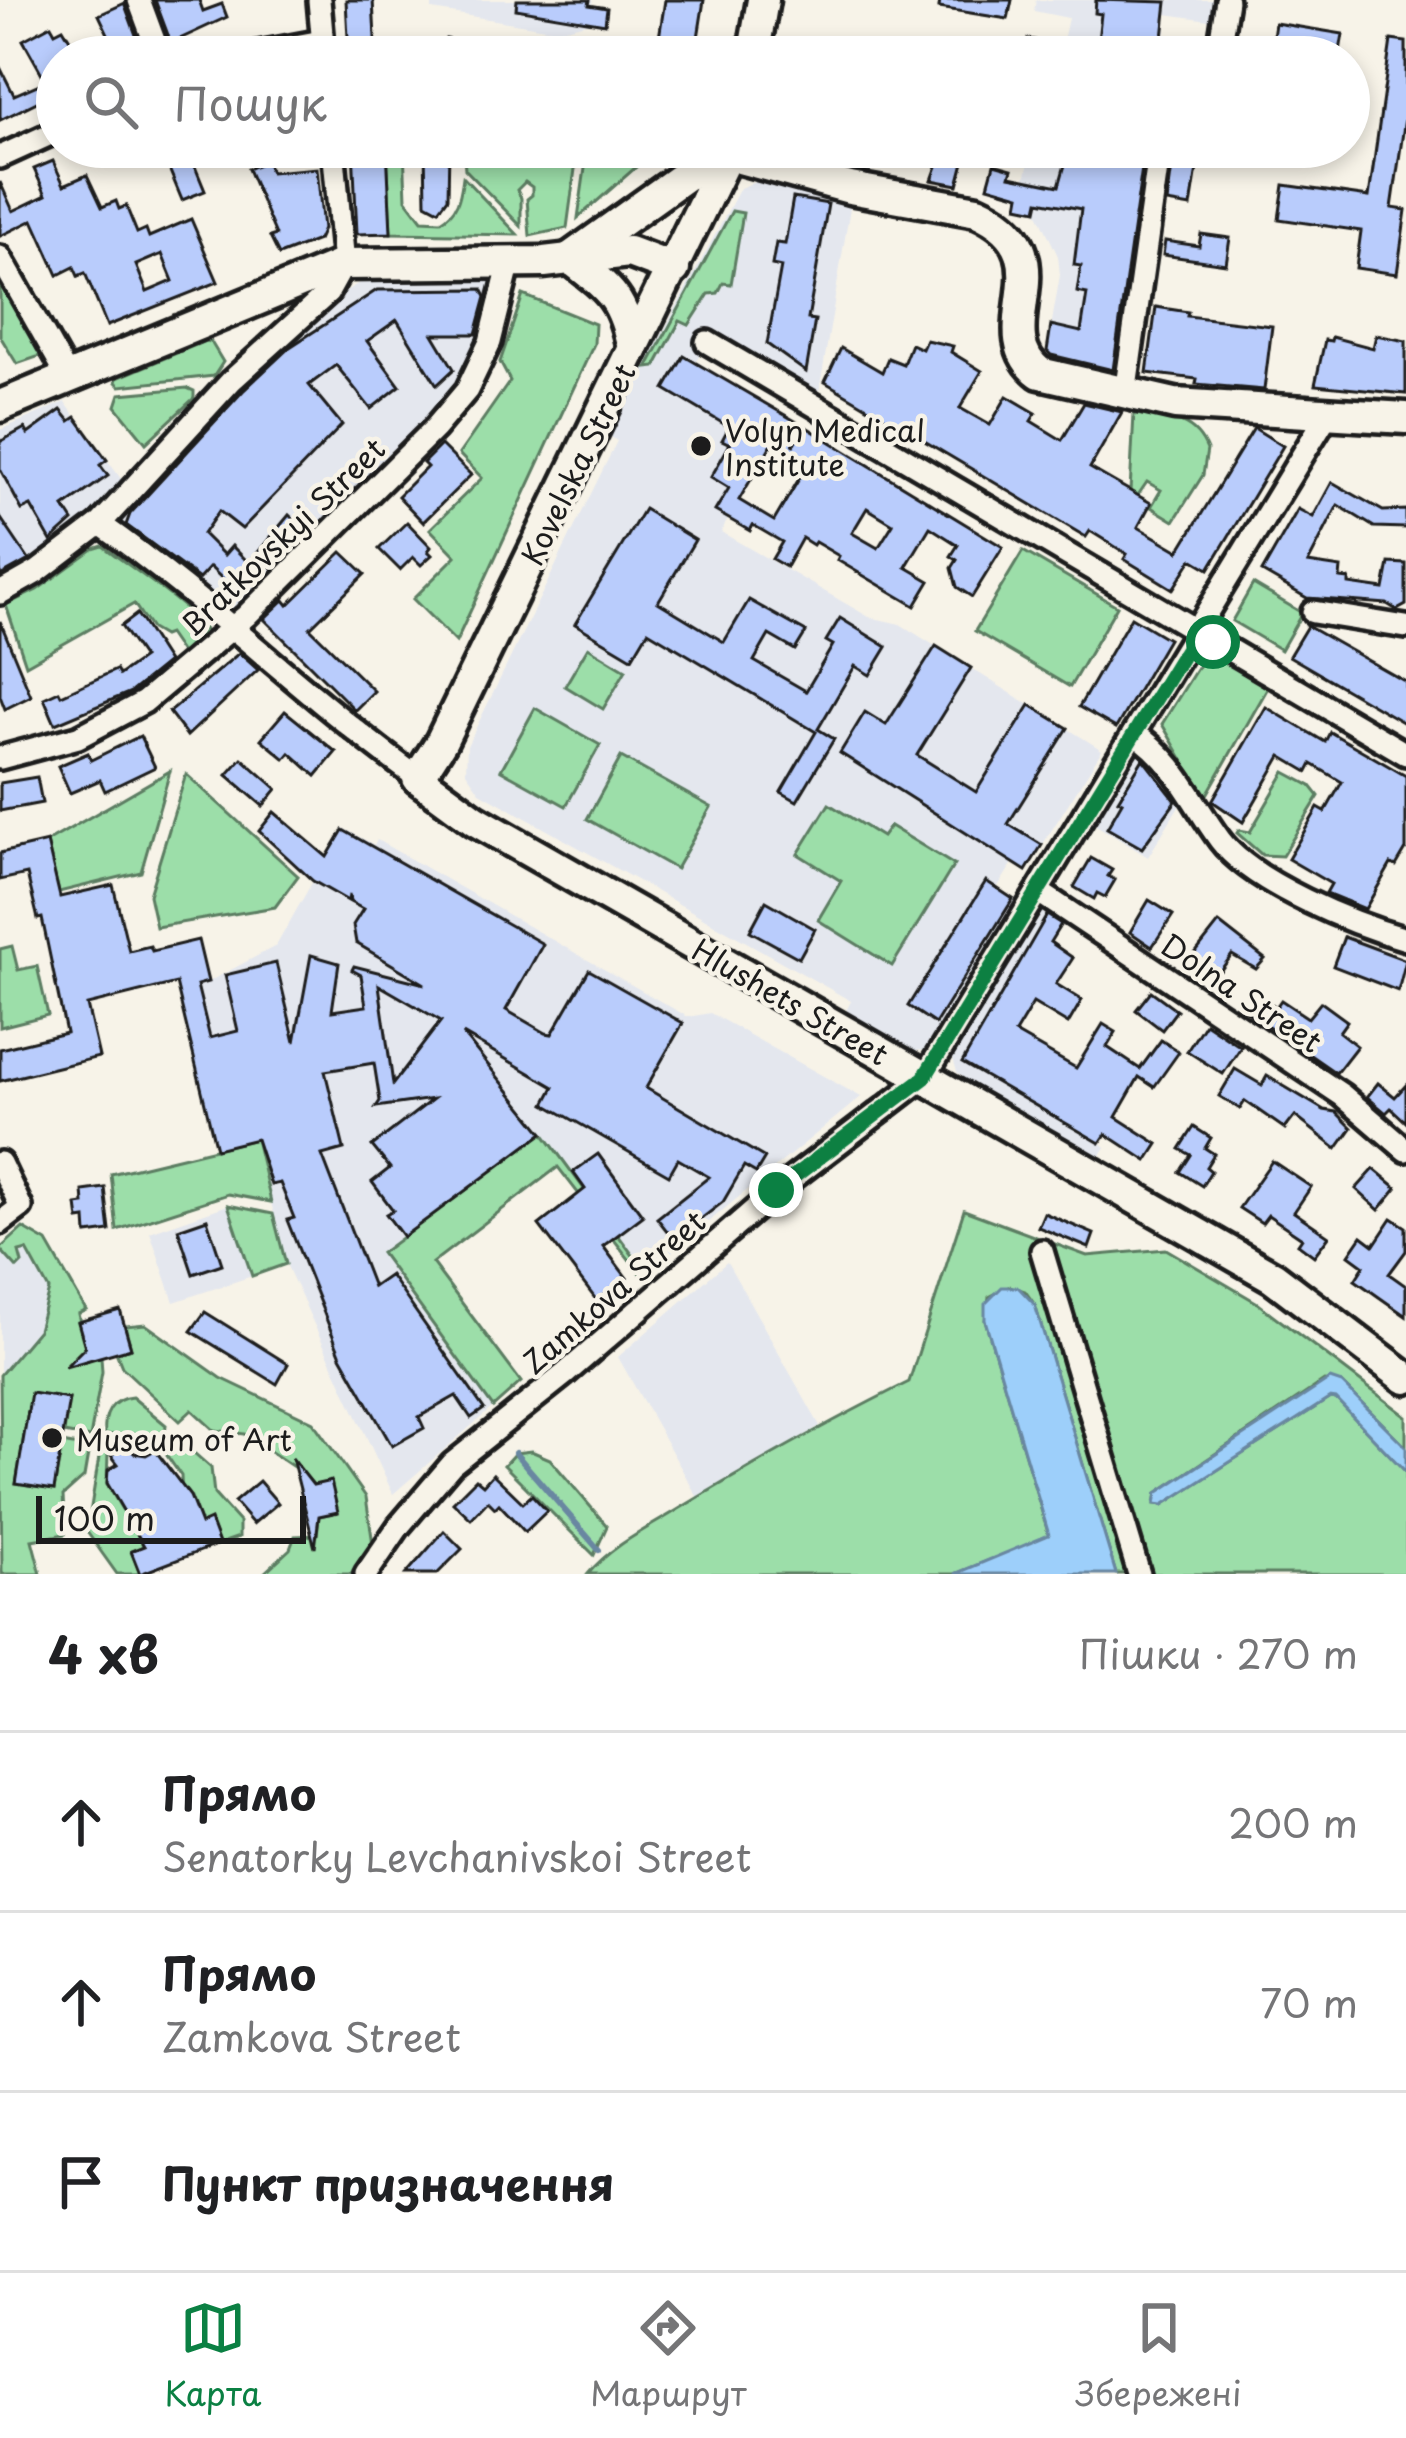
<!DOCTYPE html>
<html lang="uk">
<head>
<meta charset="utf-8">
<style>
	:root { --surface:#fff; --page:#f6f6f6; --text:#202124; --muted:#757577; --line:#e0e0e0; --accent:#0b8043 }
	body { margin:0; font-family:"Playpen Sans",sans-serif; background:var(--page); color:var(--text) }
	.scale { position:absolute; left:36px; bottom:30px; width:270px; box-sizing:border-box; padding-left:12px; border:6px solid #1c1c1c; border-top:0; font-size:33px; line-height:42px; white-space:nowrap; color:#1c1c1c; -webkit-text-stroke:9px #f7f3e8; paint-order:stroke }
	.stop { position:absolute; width:36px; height:36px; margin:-27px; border:9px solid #0b8043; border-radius:50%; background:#fff }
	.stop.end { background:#0b8043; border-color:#fff; box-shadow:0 3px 12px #0008 }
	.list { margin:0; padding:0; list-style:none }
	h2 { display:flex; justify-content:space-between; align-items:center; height:156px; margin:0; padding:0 48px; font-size:51px }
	h2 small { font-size:39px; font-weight:400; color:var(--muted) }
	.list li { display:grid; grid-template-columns:78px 1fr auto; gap:36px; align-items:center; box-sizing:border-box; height:180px; padding:0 48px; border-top:3px solid var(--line) }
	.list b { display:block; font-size:45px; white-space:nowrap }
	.list p { margin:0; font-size:39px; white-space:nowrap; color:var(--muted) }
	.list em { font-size:39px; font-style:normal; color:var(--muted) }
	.icon { flex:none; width:66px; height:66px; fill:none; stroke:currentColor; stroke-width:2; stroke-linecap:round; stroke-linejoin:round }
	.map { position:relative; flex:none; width:1406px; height:1574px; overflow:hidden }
	.search { position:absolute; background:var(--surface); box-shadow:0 6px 18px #0003; left:36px; right:36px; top:36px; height:132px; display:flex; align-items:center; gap:30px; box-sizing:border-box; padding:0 42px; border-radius:66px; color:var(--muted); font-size:45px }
	.sheet { height:696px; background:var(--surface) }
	nav { display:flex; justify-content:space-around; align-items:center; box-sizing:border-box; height:168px; border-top:3px solid var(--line); background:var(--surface); font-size:33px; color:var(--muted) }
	nav a { display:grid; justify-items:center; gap:6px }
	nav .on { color:var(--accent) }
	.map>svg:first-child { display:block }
	.built { fill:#e4e7ee }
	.green { fill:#9cdea9; stroke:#5c7d62; stroke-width:3 }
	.water { fill:#9dcffa; stroke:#6987a1; stroke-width:3 }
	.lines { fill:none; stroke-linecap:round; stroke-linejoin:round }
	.stream { stroke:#6987a1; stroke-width:6 }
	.building { fill:#b9ccfc; stroke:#1c1c1c; stroke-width:3; fill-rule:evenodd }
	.street-casing { stroke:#1c1c1c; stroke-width:30 }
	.secondary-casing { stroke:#1c1c1c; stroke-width:39 }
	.street { stroke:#f7f3e8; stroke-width:21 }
	.secondary { stroke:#f7f3e8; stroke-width:30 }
	.route { stroke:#0b8043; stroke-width:15 }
	.poi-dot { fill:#1c1c1c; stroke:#f7f3e8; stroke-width:4.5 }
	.labels { text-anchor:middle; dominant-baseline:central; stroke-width:9; stroke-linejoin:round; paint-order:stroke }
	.poi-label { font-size:30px; fill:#1c1c1c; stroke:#f7f3e8; text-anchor:start }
	.street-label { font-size:30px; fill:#1c1c1c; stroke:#f7f3e8 }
</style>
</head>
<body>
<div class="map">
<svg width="1406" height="1574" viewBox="0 0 1406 1574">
	<rect width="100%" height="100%" fill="#f7f3e8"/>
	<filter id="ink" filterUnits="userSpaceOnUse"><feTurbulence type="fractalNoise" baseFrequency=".00833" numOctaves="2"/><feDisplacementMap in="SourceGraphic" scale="24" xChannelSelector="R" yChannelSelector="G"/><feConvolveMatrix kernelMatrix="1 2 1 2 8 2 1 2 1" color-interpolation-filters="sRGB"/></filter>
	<g filter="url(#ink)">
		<g class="built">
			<path d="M432 0H593L590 22 558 30 432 10Z"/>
			<path d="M1036 0H1220L1216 21 1166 14 1165 56 1108 50V57H1084L1062 45 1068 18 1034 11Z"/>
			<path d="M1033 147H1094L1088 286 1131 294 1117 375 1046 357 1060 275 1058 256 1037 211 1018 206Z"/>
			<path d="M760 180 852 196 818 399 710 336 696 361 785 415 721 532 869 617 900 624 1102 750 1026 871 1013 863 997 888 1022 904 935 1046 928 1050 909 1051 845 1013 851 1001 480 792 466 772 467 746 617 441 608 435 740 188Z"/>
			<path d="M500 276 473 362 444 407 230 615 112 524 244 373 331 300 369 277Z"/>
			<path d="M65 402 124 483 95 518 32 564 0 581V430Z"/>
			<path d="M1138 750 1145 752 1185 796 1148 857 1091 822Z"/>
			<path d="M343 828 374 845 377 840 688 1017 710 1013 861 1097 646 1273 543 1133 381 1252 493 1407 393 1494 286 1264 256 1140 216 1149 178 989 208 982 276 946Z"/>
			<path d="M1043 902 1066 915 1034 970 1018 1010 1026 1015 1016 1033 1127 1098 1101 1143 1106 1147 1099 1158 966 1080 957 1072 953 1058 956 1045Z"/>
			<path d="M228 1205 252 1276 174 1302 150 1232Z"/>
			<path d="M0 1249 17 1267 21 1261 18 1252 27 1250 49 1290 38 1330 0 1374Z"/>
			<path d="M727 1262 820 1426 698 1498 618 1357Z"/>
		</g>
		<g class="green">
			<path d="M387 147H404L406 199 422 220 441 221C459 210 460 197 463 177L518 235 391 233Z"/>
			<path d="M463 147H578L567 228 530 236 527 199 532 195V187L525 182 517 190 521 198V226L465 169Z"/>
			<path d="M588 147H659L578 218Z"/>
			<path d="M732 211 743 213 731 284 723 283 718 293 709 294 689 325 680 321 655 367 647 368Z"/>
			<path d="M0 282 43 355 17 364 0 336Z"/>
			<path d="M523 295 595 324 594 344 456 642 413 599 456 556 430 529 482 478 459 454 510 381 500 362Z"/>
			<path d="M205 341 211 342 223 362 214 376 120 386 116 382 117 378Z"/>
			<path d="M187 388 194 391V398L146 443 116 406 120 394Z"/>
			<path d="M1134 414C1166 418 1194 417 1207 450L1203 475 1174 521 1151 507 1161 490 1147 482 1136 498 1130 492Z"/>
			<path d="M103 546C124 563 201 613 205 631L181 653 168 634 163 636 151 629 134 604 26 665 6 605 37 590 93 549Z"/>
			<path d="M1023 551 1117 606 1070 687 975 631Z"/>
			<path d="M1253 584 1302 613 1281 650 1232 621Z"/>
			<path d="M588 647 626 670 603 709 565 686Z"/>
			<path d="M1209 649 1270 684 1205 798 1162 724Z"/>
			<path d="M535 708 600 745 566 806 501 770Z"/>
			<path d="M621 757 711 807 676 869 587 819Z"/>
			<path d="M170 771 141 872 59 892 47 842Z"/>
			<path d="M1285 772 1311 786 1319 796 1282 856 1262 855 1237 833 1239 830 1250 832Z"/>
			<path d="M186 774 298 876 275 907 156 927 149 895Z"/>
			<path d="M829 804 882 837 890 826 954 865 892 966 818 920 841 881 798 854Z"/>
			<path d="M12 946 18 970 37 966 48 1015 0 1027V949Z"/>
			<path d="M543 1133 646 1273 642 1276 558 1167 432 1263 521 1382 493 1407 381 1253Z"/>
			<path d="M256 1139 271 1202 228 1194 117 1230 111 1174Z"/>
			<path d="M228 1205 273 1214 286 1264 252 1276Z"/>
			<path d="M964 1210 1087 1256 1166 1249 1256 1302 1406 1416V1447L1342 1383 1324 1381 1157 1493 1155 1504 1163 1505 1330 1398 1336 1399 1406 1472V1574H1116L1035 1305 1025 1291 1010 1286 989 1297 985 1320 1049 1536 955 1574H588C612 1545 647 1529 679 1509 754 1464 830 1421 909 1382Z"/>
			<path d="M23 1228 47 1242 86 1310 78 1314 89 1359 101 1357 102 1372 90 1438 64 1433 69 1399 31 1394 16 1484 54 1490 62 1443 89 1448 84 1477 63 1496 65 1534 32 1540 41 1574H2L0 1375 38 1330 49 1290 27 1250 19 1252 22 1263 17 1268 0 1249Z"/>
			<path d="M145 1324 221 1378 313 1422 366 1497 373 1544 355 1574H263L290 1549 295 1536 317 1535 319 1516 337 1512 304 1474 244 1434 214 1430 192 1410 180 1421 122 1367 116 1352 131 1348 125 1326Z"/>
			<path d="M132 1397 166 1425 165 1433 105 1435C103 1415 111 1399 132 1397Z"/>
			<path d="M119 1444 108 1452 107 1484 144 1546 131 1551 140 1574H117L87 1532 100 1451Z"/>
			<path d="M185 1445 211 1468 214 1494 239 1522V1537L219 1544 210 1521 201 1524 191 1497 182 1499 181 1476 161 1447Z"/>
			<path d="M531 1451 550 1459 607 1526 594 1555 504 1465 515 1453Z"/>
		</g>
		<g class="water">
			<path d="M1002 1287H1018L1035 1305 1116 1574H955L1049 1535 985 1320V1304Z"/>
			<path d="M1330 1379 1342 1383 1406 1447V1472L1336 1399 1330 1398 1163 1505 1155 1504 1157 1493Z"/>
		</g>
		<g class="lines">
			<path class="stream" d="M515 1453 599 1550"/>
		</g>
		<g class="building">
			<path d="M155 0H199L203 11 222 4 227 17 171 43Z"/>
			<path d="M346 0H373L376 57H349Z"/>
			<path d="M517 0H590L589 5 607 8 605 24 516 9Z"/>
			<path d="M665 0H704L695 57H656Z"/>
			<path d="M940 0H1012L1008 19 939 8Z"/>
			<path d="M1096 0 1167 2 1161 56 1097 50 1101 14 1095 13Z"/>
			<path d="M125 3V5L144 57H119L99 15Z"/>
			<path d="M1275 23 1343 34 1339 57H1270Z"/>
			<path d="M51 25 55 32 63 28 72 43 64 48 69 57H57V116L52 117 43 99 0 120V67L14 95 46 81 23 40Z"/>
			<path d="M446 39 504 49 503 57H443Z"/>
			<path d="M1028 39 1087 49 1086 57H1025Z"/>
			<path d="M1391 40 1406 42V111L1392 208 1406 210 1397 274 1356 268 1361 231 1279 219 1284 185 1369 197Z"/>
			<path d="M160 147H187L205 191 182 200Z"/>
			<path d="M353 147H387L391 233 357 234Z"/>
			<path d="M425 147H449L448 198 439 210 426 203Z"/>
			<path d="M944 147H968L958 185 932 180Z"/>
			<path d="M1070 147H1145L1113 370 1051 355 1047 351 1051 325 1081 332 1087 294 1077 292 1081 266 1074 265 1081 209 1039 201 1037 210 1018 206 1020 195 988 186 994 164 1012 169 1010 176 1059 186Z"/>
			<path d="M1173 159 1198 162 1191 207 1167 203Z"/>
			<path d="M53 161 64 185 87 175 102 207 116 201 119 209 126 206 137 233 146 229 149 237 191 219 218 282 107 326 85 273 78 276 74 267 58 275 33 220 0 236V182L13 211 46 195 34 169ZM162 254 173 281 147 292 136 265Z"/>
			<path d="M266 161 271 172 317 168 323 229 318 240 279 255 270 237 276 235 248 169Z"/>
			<path d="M793 198 828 204 808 319 815 320 806 372 767 344 781 267 772 265 776 243 785 244Z"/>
			<path d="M1201 234 1230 238 1226 264 1163 255 1165 241 1199 246Z"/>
			<path d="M482 289 486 297 476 334H433L454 369 437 385 397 320 367 341 400 386 371 409 336 365 309 385 342 425 242 529 219 511 203 534 224 555 232 546 249 563 289 515 305 530 272 568 268 564 238 594 210 567 199 579 126 525 130 514 243 391 290 347 327 323 377 290Z"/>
			<path d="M1156 307 1188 312 1187 316 1272 326 1264 390 1196 384 1197 379 1147 373Z"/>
			<path d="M1376 335 1406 341V394L1315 385 1325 340 1331 341 1332 337 1373 348Z"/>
			<path d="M926 340 953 346 951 352 982 371 960 408 990 425 1007 396 1036 413 1031 421 1062 440 1084 403 1122 412 1090 468 1151 503 1138 527 1179 551 1254 428 1283 446 1209 569 1192 559 1173 589 1124 559 1127 554 1090 531 1086 537 825 382 841 348 882 372 888 358 903 364 911 344 922 349Z"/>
			<path d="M684 356 797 422 793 446 803 425 1003 547 972 597 957 587 952 568 957 560 951 556 958 545 930 527 906 567 930 581 915 606 837 560 839 556 815 542 813 545 802 538 786 567 772 559 782 542 753 525 750 531 715 511 729 488 711 477 730 444 722 440 729 427 665 389ZM778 444 809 462 774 521 739 500 771 445 776 447ZM867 508 893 524 878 548 852 533Z"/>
			<path d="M61 410 70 421 76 417 107 460 100 465 108 476 64 507 73 521 51 541 31 506 22 510 0 469V442L25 428 28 434Z"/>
			<path d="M441 445 471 475 423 522 398 496 427 467 423 463Z"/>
			<path d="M1332 482 1383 511 1406 510V528L1374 527 1338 505 1308 563 1341 568 1340 578 1349 579V584L1384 589 1389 563 1406 564V605L1397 610 1387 604 1307 598 1262 572 1298 509 1313 517Z"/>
			<path d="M644 509 695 540 658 602 724 642 749 600 806 632 795 650 769 635 754 661 806 691 833 645 826 641 840 618 887 647 870 675 855 666 818 729 834 739 797 801 781 792 816 732 648 631 632 658 575 624Z"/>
			<path d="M0 517 29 560 0 576Z"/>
			<path d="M407 522 431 547 428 551 432 555 421 565 413 557 400 570 379 549Z"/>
			<path d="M342 552 365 574 310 628 374 691 355 710 264 619 284 600 288 605Z"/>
			<path d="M137 614 168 662 131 692 55 724 44 698 59 691 61 695 116 670 119 675 143 658 121 626Z"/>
			<path d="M1131 617 1168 639 1116 728 1079 707Z"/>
			<path d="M0 621 31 696 5 709 0 696Z"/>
			<path d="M1307 626 1406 682V724L1289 656Z"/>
			<path d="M936 646 971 668 917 755 976 792 1030 705 1068 728 1008 824 1042 845 1026 871 840 753 865 712 886 725Z"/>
			<path d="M239 653 258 670 187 736 169 712Z"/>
			<path d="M1266 707 1325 742 1330 732 1406 776V849L1396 866 1391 864 1365 909 1326 893 1331 884 1288 859 1318 808 1325 812 1342 782 1312 764 1308 772 1281 756 1243 822 1212 801Z"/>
			<path d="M285 711 336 752 316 776 290 753 285 759 261 739Z"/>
			<path d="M140 736 155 767 105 791 100 780 70 793 58 766 88 753 91 760Z"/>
			<path d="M242 758 277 789 263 806 227 775Z"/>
			<path d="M1143 759 1176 801 1142 848 1107 828 1122 802 1118 800Z"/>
			<path d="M37 777 42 803 0 811V783Z"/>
			<path d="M274 812 327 857 343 830 543 944 506 1010 546 1033 552 1034 589 970 683 1023 646 1088 765 1158 756 1173 744 1166 723 1202 674 1240 657 1218 709 1177 678 1159 669 1175 545 1104 554 1087 463 1034 543 1133 403 1237 386 1214 393 1210 372 1182 390 1168 372 1146 433 1099 376 1107 380 1101 374 1063 325 1071 344 1149 322 1155 373 1287 390 1275 484 1409 471 1418 456 1396 419 1417 424 1428 392 1446 341 1356 287 1220 294 1218 280 1183 271 1185 256 1139 216 1149 176 983 87 1005 99 1057 0 1081V1049L66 1033 42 918 38 919 27 874 0 880V853L47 842 60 897 113 885 129 951 150 946 152 951 198 940 208 982 197 985 210 1038 238 1031 225 975 276 963 295 1042 311 955 339 963 332 1011 366 1006 361 975 352 970 354 966 425 984 356 943 353 925 363 909 350 902 349 895 348 901 313 881 259 831ZM379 985 441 1021 393 1084Z"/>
			<path d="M1091 858 1112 870 1108 876 1115 880 1105 897 1097 893 1094 899 1074 887Z"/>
			<path d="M986 881 1013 899 935 1024 908 1006Z"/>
			<path d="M1149 900 1173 915 1152 947 1130 932Z"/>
			<path d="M766 901 815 929 799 958 750 931Z"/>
			<path d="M1047 915 1061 924 1050 942 1073 958 1056 984 1082 1000 1068 1024 1033 1003 1015 1033 1076 1068 1103 1024 1116 1032 1107 1047 1140 1069 1161 1040 1179 1052 1154 1087 1139 1077 1116 1117 1158 1144 1147 1161 1106 1134 1100 1143 962 1063Z"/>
			<path d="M1219 923 1265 959 1256 969 1232 955 1217 975 1193 956Z"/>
			<path d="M1344 937 1406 960 1398 991 1333 966Z"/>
			<path d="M1151 991 1177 1010 1162 1030 1136 1010Z"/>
			<path d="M1256 993 1276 1007 1281 1000 1308 1018 1321 1002 1347 1021 1339 1032 1357 1046 1336 1073 1245 1010Z"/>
			<path d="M1205 1023 1241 1047 1223 1074 1187 1051Z"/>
			<path d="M1235 1069 1262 1085 1267 1076 1324 1110 1336 1112 1352 1128 1337 1149 1295 1116 1285 1129 1245 1101 1240 1109 1219 1096Z"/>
			<path d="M1378 1083 1395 1097 1406 1085V1122L1391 1108 1386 1113 1367 1097Z"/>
			<path d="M1194 1127 1211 1138 1205 1148 1214 1154 1206 1167 1211 1171 1202 1186 1180 1172 1191 1155 1180 1149Z"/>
			<path d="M598 1154 643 1216 603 1246 627 1278 597 1301 539 1225 585 1189 573 1172Z"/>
			<path d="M1272 1161 1311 1187 1294 1212 1329 1236 1314 1256 1298 1244 1302 1238 1268 1215 1262 1223 1239 1208Z"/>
			<path d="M1374 1169 1397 1188 1379 1210 1356 1189Z"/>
			<path d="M105 1188 110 1231 87 1234 86 1219 79 1220 77 1205 84 1204 83 1191Z"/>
			<path d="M1044 1213 1094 1234 1089 1248 1038 1227Z"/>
			<path d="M1392 1218 1406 1227V1251L1389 1274 1406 1286V1316L1355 1280 1364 1266 1349 1255 1362 1236 1374 1245Z"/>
			<path d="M207 1219 222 1264 193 1274 178 1229Z"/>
			<path d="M120 1310 131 1348 65 1367 85 1347 78 1322Z"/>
			<path d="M205 1312 288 1364 277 1384 191 1331Z"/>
			<path d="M31 1393 69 1399 54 1490 16 1484Z"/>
			<path d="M127 1444 134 1453 146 1455 155 1450 190 1496 201 1524 210 1520 219 1544 140 1574 131 1551 144 1546 107 1483 108 1470 118 1464 111 1455Z"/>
			<path d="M292 1458 313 1485 331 1481 338 1512 319 1516 315 1548Z"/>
			<path d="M493 1474 523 1503 532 1495 547 1511 525 1532 499 1504 495 1508 488 1501 471 1519 453 1502 476 1479 483 1485Z"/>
			<path d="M259 1481 278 1503 253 1524 234 1502Z"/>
			<path d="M444 1531 462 1549 437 1574H406Z"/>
		</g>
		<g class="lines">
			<g class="street-casing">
				<g id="street">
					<path d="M139 0 160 57"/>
					<path d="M319 0 324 57"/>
					<path d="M237 57 322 41"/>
					<path d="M1218 57 1227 0"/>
					<path d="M0 157 57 131"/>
					<path d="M0 257 68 377"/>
					<path d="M707 342 1406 754"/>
					<path d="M1125 394 1160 147"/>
					<path d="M100 524C211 602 308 699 418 778"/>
					<path d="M0 593 37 572 100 524 232 380 328 293 344 264 333 147"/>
					<path d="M1313 612 1406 627"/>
					<path d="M1134 733C1175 760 1192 802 1220 840 1253 884 1353 924 1406 939"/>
					<path d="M0 758 78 737 144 702 246 616 435 428 467 390 490 342 510 262"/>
					<path d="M1039 892 1342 1095 1406 1150"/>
					<path d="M0 1163 21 1207 0 1223"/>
					<path d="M1042 1251 1139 1574"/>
					<path d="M366 1574 399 1526 452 1464 565 1374 776 1191 924 1078 1327 415"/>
				</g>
			</g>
			<g class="secondary-casing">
				<g id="secondary">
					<path d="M753 57 763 0"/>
					<path d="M731 147 441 742 418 778 475 820 1273 1277 1406 1378"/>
					<path d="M570 258 718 152 850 188 977 211C1073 254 983 329 1040 373L1175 404 1406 418"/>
					<path d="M570 258C611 290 623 298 633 349"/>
					<path d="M0 406 344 264 544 262 629 252 674 269"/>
				</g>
			</g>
			<use href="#street" class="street"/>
			<use href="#secondary" class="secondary"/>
		</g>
	</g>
	<g class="lines" filter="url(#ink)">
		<path class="route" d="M776 1190 924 1078 1197 631 1213 642"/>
	</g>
	<g class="poi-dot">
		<circle cx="701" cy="446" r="12"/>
		<circle cx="52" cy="1438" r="12"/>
	</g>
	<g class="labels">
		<g class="poi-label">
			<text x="725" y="429">Volyn Medical<tspan x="725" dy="34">Institute</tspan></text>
			<text x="76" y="1438">Museum of Art</text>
		</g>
		<g class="street-label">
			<text transform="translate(577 464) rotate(-64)">Kovelska Street</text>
			<text transform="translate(282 536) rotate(-44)">Bratkovskyi Street</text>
			<text transform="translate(1242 992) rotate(34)">Dolna Street</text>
			<text transform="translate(791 1001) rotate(30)">Hlushets Street</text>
			<text transform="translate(613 1291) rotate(-41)">Zamkova Street</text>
		</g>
	</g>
</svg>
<div class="scale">100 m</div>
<div class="stop" style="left:1213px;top:642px"></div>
<div class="stop end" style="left:776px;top:1190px"></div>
<div class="search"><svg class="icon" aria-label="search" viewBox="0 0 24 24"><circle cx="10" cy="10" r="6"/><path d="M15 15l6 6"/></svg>Пошук</div>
</div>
<section class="sheet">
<h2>4 хв<small>Пішки · 270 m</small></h2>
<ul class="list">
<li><svg class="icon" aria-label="ahead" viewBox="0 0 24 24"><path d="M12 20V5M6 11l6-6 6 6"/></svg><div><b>Прямо</b><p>Senatorky Levchanivskoi Street</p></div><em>200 m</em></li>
<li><svg class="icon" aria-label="ahead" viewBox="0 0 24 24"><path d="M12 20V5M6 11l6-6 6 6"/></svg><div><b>Прямо</b><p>Zamkova Street</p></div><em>70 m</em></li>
<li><svg class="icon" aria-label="arrive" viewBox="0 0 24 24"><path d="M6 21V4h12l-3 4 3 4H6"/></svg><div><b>Пункт призначення</b></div></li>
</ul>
</section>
<nav>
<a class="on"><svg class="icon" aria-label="map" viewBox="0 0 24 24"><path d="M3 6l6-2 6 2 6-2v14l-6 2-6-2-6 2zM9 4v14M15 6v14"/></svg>Карта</a>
<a><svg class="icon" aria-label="directions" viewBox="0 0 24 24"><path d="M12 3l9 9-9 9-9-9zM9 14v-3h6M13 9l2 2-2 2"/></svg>Маршрут</a>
<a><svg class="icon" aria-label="saved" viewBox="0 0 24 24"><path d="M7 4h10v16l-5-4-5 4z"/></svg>Збережені</a>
</nav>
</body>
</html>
